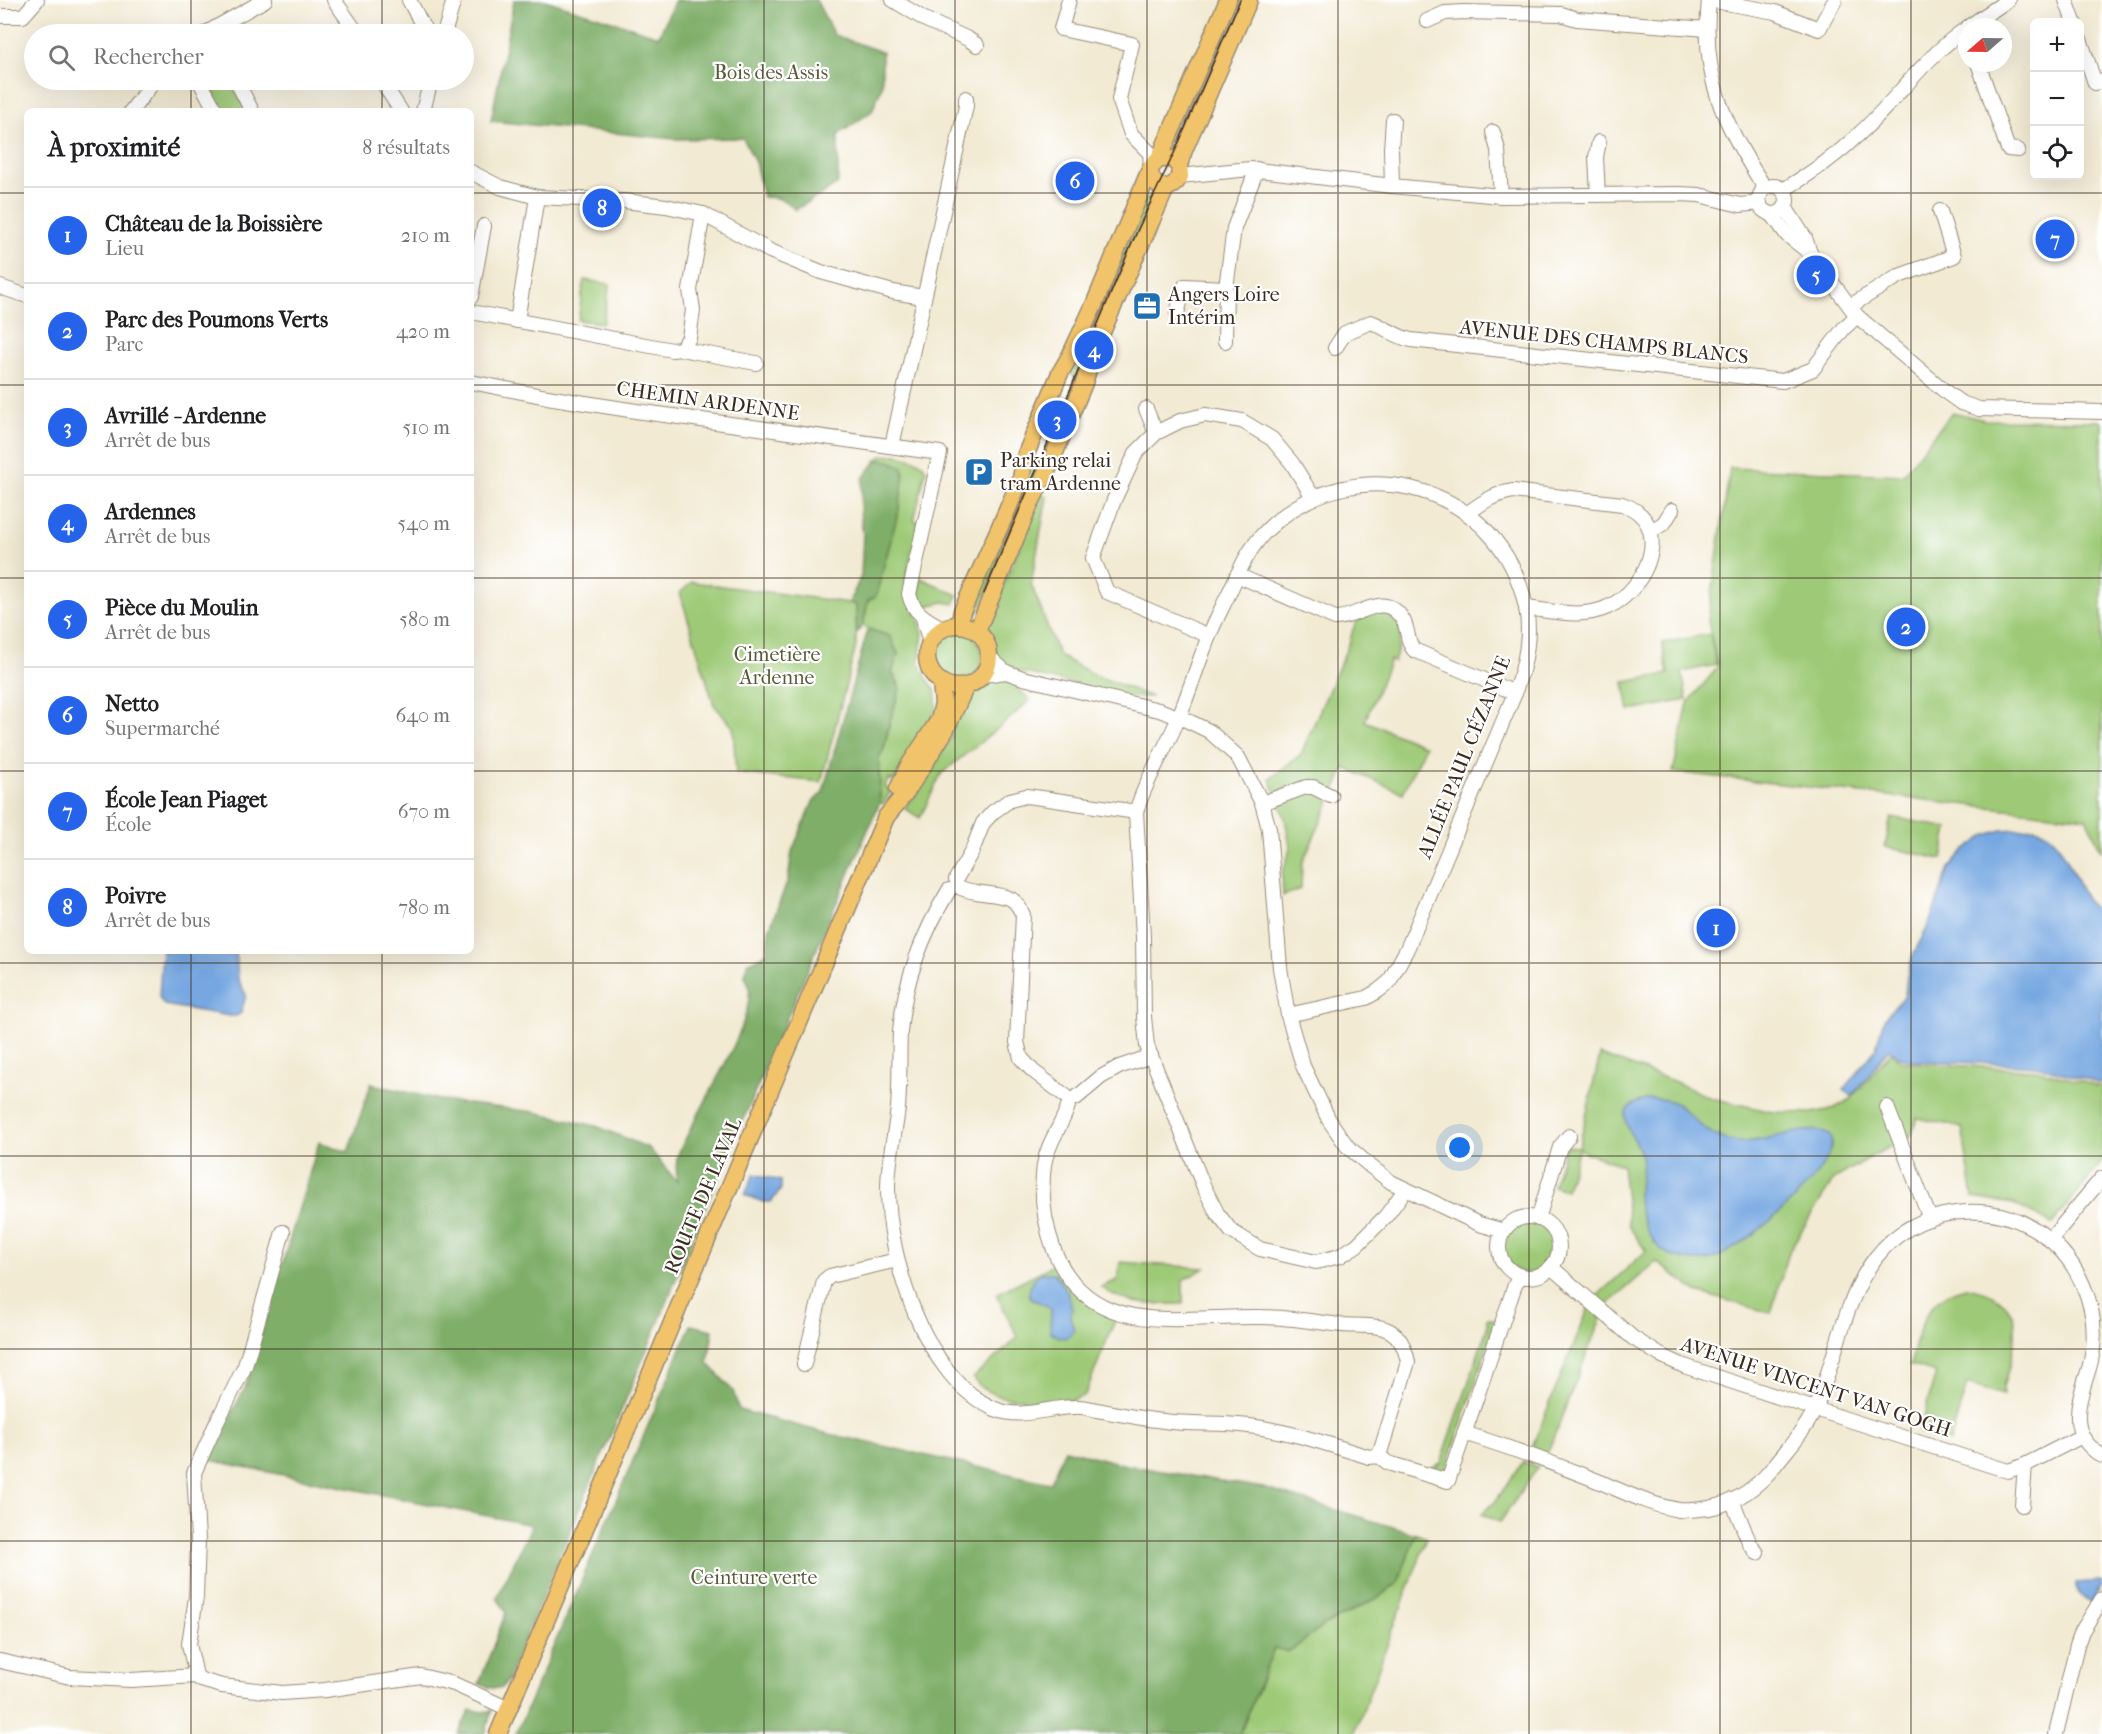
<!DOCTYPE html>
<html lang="fr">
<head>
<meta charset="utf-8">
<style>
	:root { --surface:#fff; --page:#f6f6f6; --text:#202124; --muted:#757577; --line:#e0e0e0; --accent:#2563eb }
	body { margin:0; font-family:"IM FELL French Canon",serif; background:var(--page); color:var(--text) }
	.controls { position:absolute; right:18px; top:18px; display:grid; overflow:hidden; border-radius:9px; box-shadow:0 6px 24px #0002 }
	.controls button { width:54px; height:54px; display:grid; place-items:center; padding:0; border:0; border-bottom:2px solid var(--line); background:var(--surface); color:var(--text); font:30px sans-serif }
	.compass { position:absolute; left:1958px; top:18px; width:54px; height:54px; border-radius:50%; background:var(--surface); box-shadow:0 6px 24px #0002; rotate:250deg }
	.you { position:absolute; left:1460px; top:1148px; width:21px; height:21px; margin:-15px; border:4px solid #fff; border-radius:50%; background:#1a73e8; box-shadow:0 0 0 9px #1a73e833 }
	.badge { display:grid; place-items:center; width:39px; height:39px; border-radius:50%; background:var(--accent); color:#fff; font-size:20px; font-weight:700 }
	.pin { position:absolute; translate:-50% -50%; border:3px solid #fff; box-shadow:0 2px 6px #0006 }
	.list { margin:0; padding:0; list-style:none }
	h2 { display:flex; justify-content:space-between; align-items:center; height:78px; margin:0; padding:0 24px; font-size:26px }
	h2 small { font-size:20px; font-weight:400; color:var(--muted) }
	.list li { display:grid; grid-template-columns:39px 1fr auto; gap:18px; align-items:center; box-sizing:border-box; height:96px; padding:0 24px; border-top:2px solid var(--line) }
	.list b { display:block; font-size:22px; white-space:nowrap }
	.list p { margin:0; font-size:20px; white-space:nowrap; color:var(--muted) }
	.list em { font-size:20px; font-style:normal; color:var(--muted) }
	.icon { flex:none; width:33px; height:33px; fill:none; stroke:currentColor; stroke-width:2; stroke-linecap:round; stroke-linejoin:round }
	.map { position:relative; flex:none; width:2102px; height:1734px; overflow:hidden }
	.search { position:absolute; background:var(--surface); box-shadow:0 6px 24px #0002; left:24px; top:24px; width:450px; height:66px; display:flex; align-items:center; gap:15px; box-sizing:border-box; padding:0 21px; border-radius:33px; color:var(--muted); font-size:22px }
	.panel { position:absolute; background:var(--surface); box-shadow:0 6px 24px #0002; left:24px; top:108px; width:450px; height:846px; border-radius:9px }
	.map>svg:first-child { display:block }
	.green { fill:#9eca77; stroke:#6c7a4a; stroke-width:1.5 }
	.forest { fill:#7eae68; stroke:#5c6c43; stroke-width:1.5 }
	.water { fill:#76a7e1; stroke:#586880; stroke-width:1.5 }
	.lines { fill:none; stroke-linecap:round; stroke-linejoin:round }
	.minor-casing { stroke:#968a78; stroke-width:16 }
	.major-casing { stroke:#968a78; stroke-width:19 }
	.minor { stroke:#fff; stroke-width:14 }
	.major { stroke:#f1c36a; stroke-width:16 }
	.tram { stroke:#3b2a1e; stroke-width:1.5 }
	.grid { fill:none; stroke:#3b2a1e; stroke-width:1.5; stroke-opacity:0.55 }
	.labels { text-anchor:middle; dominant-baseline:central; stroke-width:4.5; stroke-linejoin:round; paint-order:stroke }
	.park-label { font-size:20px; fill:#595a39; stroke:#fff }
	.poi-label { font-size:20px; fill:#3b2a1e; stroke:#fff; text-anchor:start }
	.street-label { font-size:20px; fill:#3b2a1e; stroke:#fff }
</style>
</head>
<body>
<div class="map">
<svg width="2102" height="1734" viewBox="0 0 2102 1734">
	<rect width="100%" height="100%" fill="#fff"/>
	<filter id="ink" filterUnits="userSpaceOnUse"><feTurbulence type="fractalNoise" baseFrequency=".0167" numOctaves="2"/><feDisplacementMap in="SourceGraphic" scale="12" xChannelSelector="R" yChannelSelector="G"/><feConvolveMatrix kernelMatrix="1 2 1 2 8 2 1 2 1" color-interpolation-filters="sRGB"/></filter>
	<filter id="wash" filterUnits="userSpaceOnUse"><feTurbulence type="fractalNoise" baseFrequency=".008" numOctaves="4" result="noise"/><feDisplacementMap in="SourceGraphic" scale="24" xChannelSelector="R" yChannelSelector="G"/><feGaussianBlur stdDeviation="1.35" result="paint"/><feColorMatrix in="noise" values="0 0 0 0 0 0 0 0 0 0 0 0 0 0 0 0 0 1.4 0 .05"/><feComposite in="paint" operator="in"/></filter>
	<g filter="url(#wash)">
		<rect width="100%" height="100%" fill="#f2ead3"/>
		<g class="green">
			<path d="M1233 0H1241L1179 145 1172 142Z"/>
			<path d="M202 80H230L247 111H219Z"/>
			<path d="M1144 196 1154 201 1078 378 1068 373Z"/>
			<path d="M584 280 610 284 603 323 578 320Z"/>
			<path d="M1952 412 1985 420 2102 421V852L2086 818 1673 772 1688 703 1718 667 1708 621 1730 468 1902 475Z"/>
			<path d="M897 455C907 458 923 459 926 470L914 520 919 522 905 583 923 633 919 661 927 679 935 689 937 709 894 781 888 779 885 787 891 791 883 804 880 802 879 757 884 749 899 684 892 673 898 654 890 636 868 629 863 625 868 601 876 596 899 509 890 461 877 460 882 456Z"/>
			<path d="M1029 464 1040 468 978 614 967 610Z"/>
			<path d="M1042 494 1047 497 1031 584 1059 656 1097 676 1152 697H1128L1017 671 1004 663 996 656 995 646 986 625Z"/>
			<path d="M921 578 958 595 954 604 944 602 926 606C917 599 918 589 921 578Z"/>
			<path d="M692 582 856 604V646L821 782 736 773 733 727 714 705 680 593Z"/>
			<path d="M1369 611C1407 612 1404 633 1394 662L1390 660 1365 721 1425 746 1403 793 1345 768 1302 864 1301 889 1283 896 1282 873 1288 857 1290 846 1285 818 1270 779 1301 754 1350 641C1353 627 1356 618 1369 611Z"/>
			<circle cx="957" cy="656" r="25"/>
			<path d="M1710 634 1716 665 1682 672 1687 700 1629 711 1624 682 1668 674 1662 643Z"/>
			<path d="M1009 678 1018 682 1017 688 1030 700 1007 721 941 774 920 818 904 808 916 794 913 792 922 784 950 740 953 726 969 694 990 680Z"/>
			<path d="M1891 817 1948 828 1942 859 1885 847Z"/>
			<path d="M1891 1052 1901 1061 1914 1063 2036 1070 2102 1087V1162L2052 1224 2014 1204 1973 1198 1962 1127 1917 1118 1911 1136 1876 1154 1834 1179 1790 1249 1771 1313 1697 1292 1656 1262 1606 1306 1596 1297 1646 1251 1629 1227 1622 1165 1586 1153 1579 1148 1566 1190 1553 1186 1566 1146 1579 1147 1600 1055 1673 1081 1711 1098 1773 1112 1812 1113 1833 1109 1851 1099Z"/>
			<circle cx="1529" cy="1248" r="25"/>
			<path d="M1120 1262 1205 1268 1183 1280V1304C1151 1304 1128 1307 1101 1287L1117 1280Z"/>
			<path d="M1055 1264 1090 1303 1115 1320 1085 1395 1073 1400 1026 1407 1023 1398C1004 1400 985 1394 973 1378L1018 1337 996 1294Z"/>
			<path d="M1966 1287C2031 1298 2018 1339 2003 1387V1395L1967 1384 1950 1441 1919 1432 1936 1373 1910 1365C1921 1327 1923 1297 1966 1287Z"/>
			<path d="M1589 1307 1601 1318 1547 1454 1532 1447Z"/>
			<path d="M1489 1318 1496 1321 1446 1470 1443 1473 1431 1472V1468L1441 1463 1487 1328V1319Z"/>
			<path d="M1523 1462 1538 1467 1500 1522 1481 1514 1495 1502Z"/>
			<path d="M1416 1534 1427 1538 1354 1734H1240L1274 1648 1292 1650 1323 1626 1377 1598 1398 1583Z"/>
		</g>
		<g class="forest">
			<path d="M514 0H545L659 36 675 0H816L834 35 882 52V86L872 111 838 135V184L795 210C786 199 777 197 763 197L755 162 743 138 675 139 491 121Z"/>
			<path d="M877 460 890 461 903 467 904 475 899 509 876 596 868 601 863 625 857 633 856 605 849 603 861 576 863 534 860 511 863 478Z"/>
			<path d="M868 629 890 636 898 654 892 673 900 689 888 728 884 749 879 757 880 802 696 1229 662 1314 507 1681 502 1688H492L479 1684 506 1612 497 1598 532 1525 209 1460 215 1444 245 1388 319 1142 348 1152 371 1084 445 1101 535 1112 596 1126 649 1148 677 1182C677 1174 675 1162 678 1155 690 1121 769 1006 745 977L747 963 759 958 767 952 769 930 788 880 792 851 813 802 823 792Z"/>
			<path d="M691 1325 713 1330 708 1363 733 1391 739 1410 829 1434 1050 1483 1065 1449 1126 1465 1263 1488 1416 1534 1398 1583 1377 1598 1323 1626 1292 1650 1288 1652 1274 1648 1240 1734H516Z"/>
			<path d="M470 1710 484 1712 492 1710 485 1734H458Z"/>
		</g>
		<g class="water">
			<path d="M2035 828C2062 832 2073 878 2086 899 2090 905 2096 911 2102 916V1084L2036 1066 1986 1063 1913 1061 1900 1057 1889 1049 1852 1096 1844 1090 1875 1050 1885 1017 1905 996 1907 976 1913 955 1929 924 1949 868 1964 851 1986 835 2002 830Z"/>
			<path d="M162 951H236L238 979 246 995 241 1013 236 1016H230L164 1005 159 997Z"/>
			<path d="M1651 1099C1658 1099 1666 1099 1673 1102 1682 1106 1688 1114 1695 1120 1707 1132 1723 1141 1740 1142 1764 1144 1812 1120 1830 1136 1845 1165 1743 1248 1717 1257 1700 1264 1680 1261 1665 1252 1649 1243 1638 1213 1638 1196 1639 1177 1647 1161 1636 1143 1621 1119 1618 1104 1651 1099Z"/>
			<path d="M754 1174 781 1181V1189L771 1202H763L745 1195Z"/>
			<path d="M1042 1273H1055L1067 1292 1072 1308 1070 1316 1074 1330 1067 1338 1058 1337 1050 1332 1051 1309C1044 1302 1034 1303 1029 1295 1030 1286 1032 1277 1042 1273Z"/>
			<path d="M2102 1581V1585L2091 1603C2081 1598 2076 1595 2076 1583Z"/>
		</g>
	</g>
	<g filter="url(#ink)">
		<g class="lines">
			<g class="minor-casing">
				<g id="minor">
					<path d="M334 0 358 34"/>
					<path d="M409 0 427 34"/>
					<path d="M893 0 926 20 968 39 977 45"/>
					<path d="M1069 0 1061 29 1132 44 1119 99 1131 134 1150 153 1151 167"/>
					<path d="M1709 0C1701 78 1724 125 1765 188"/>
					<path d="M1709 0 1775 12 1819 29 1835 0"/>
					<path d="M2066 0 2074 22"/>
					<path d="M0 16H23L37 0"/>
					<path d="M1427 21 1445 13 1464 12 1561 14 1577 19 1707 29"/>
					<path d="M1968 27 2008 0"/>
					<path d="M204 34 265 0"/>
					<path d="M444 34 454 0"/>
					<path d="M2080 39 2095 83 2102 81"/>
					<path d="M1978 63 2008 149 2018 150"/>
					<path d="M199 80 216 111"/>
					<path d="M236 80 252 111"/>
					<path d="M381 80 401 111"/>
					<path d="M131 111 155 80"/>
					<path d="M423 111 431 80"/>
					<path d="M1493 132 1498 150 1501 196"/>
					<path d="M471 172 500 187 537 197 624 201 666 206 703 214 770 251 821 272 893 292 923 297"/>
					<path d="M1180 176 1250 169 1392 186 1501 196 1680 194 1699 195 1740 205 1760 203"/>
					<path d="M1392 186 1391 149 1393 120"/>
					<circle cx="1773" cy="200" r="14"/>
					<path d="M1783 190C1809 175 1836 156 1858 135 1897 100 1923 58 1967 28"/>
					<path d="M1598 195 1596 157 1599 142"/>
					<path d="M1785 207 1805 238 1810 253 1857 316 1947 393 1961 403 1979 409 2102 412"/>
					<path d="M1772 214 1787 235 1810 253"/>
					<path d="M0 287 27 296"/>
					<path d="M471 297 484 226"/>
					<path d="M1850 306 1899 276 1954 256 1940 211"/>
					<path d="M471 312 672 350 681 349 756 363"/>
					<path d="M1177 313 1185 286 1226 288 1234 228 1257 169"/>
					<path d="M517 321 537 197"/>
					<path d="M1225 341 1226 288"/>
					<path d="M1335 348 1345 333 1371 322C1385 327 1396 337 1411 340L1783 381 1813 369 1844 328 1857 316"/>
					<path d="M681 349 689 338 693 310 690 290 703 214"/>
					<path d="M471 382 547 397 636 411 940 453 909 594C913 613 927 620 944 629"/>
					<path d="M1146 409 1156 433"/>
					<path d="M892 446 966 106V98"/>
					<path d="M1468 513C1483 502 1494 494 1513 491L1622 504C1676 522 1647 590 1608 607 1583 619 1552 611 1526 608"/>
					<path d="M1651 531 1664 523 1672 510"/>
					<path d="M1237 575 1335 618C1359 619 1384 588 1403 620 1409 630 1406 641 1414 650L1515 693"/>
					<path d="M923 618 930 643"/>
					<path d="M1209 636 1107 592 1093 558 1114 500 1136 453 1156 433 1180 421 1205 415 1242 421 1272 439 1292 463 1313 497"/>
					<path d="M989 657 1006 672 1023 678 1159 710 1184 719 1209 731 1238 757 1262 803 1269 829 1280 968 1288 1015 1303 1066 1329 1120 1347 1146 1370 1166 1391 1182 1479 1224 1504 1231"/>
					<path d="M983 675 1006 672"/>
					<path d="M1262 803 1306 787H1313L1331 796"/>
					<path d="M956 879 972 851 983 823 993 812 1010 800 1026 796 1042 798 1136 812"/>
					<path d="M961 888C977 895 996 892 1011 899 1017 902 1020 909 1023 915L1017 1042 1021 1058 1033 1071 1067 1097"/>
					<path d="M949 890C923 933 904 981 900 1032 899 1057 900 1083 898 1108 895 1135 888 1161 888 1188 888 1258 925 1380 995 1409 1022 1420 1048 1407 1075 1407 1084 1406 1094 1410 1103 1411 1123 1415 1144 1419 1164 1421 1192 1425 1221 1422 1249 1426 1290 1431 1330 1445 1369 1457L1379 1456 1388 1463 1448 1481 1515 1285 1521 1276"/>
					<path d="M1288 1015 1366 998 1378 991 1389 982 1407 949 1515 693C1516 685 1520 678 1522 671 1527 652 1530 628 1526 608 1502 486 1356 444 1268 529 1250 546 1240 569 1230 591 1223 606 1215 621 1209 636 1198 663 1190 690 1179 717 1166 748 1145 781 1136 812L1143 937 1144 1017 1147 1046 1203 1185 1217 1213 1231 1231 1260 1249 1316 1262 1340 1256 1357 1245 1386 1216 1405 1190"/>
					<path d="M1076 1098 1101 1077 1119 1067 1151 1056"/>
					<path d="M1068 1106C1062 1126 1047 1143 1044 1165 1040 1195 1044 1222 1054 1250 1090 1342 1184 1315 1261 1317 1288 1317 1315 1322 1342 1325 1375 1327 1400 1320 1408 1362L1379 1456"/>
					<path d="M1887 1107 1930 1219"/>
					<circle cx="1529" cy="1247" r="30"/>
					<path d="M1538 1219 1560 1147 1569 1136"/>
					<path d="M283 1232 245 1366 216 1424 194 1473 198 1539 196 1597 189 1644 196 1676 201 1680 222 1686 282 1693 325 1690 421 1676 454 1684 509 1709"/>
					<path d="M2050 1240 2102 1178"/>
					<path d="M1551 1267 1633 1338 1660 1355 1684 1366 1815 1409 2008 1471 2025 1465 2082 1436"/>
					<path d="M804 1364 824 1281 830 1276 897 1260"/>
					<path d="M1464 1433C1508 1447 1550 1462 1593 1479 1620 1490 1649 1505 1679 1510 1688 1511 1700 1509 1709 1508 1735 1504 1760 1485 1775 1465 1789 1447 1807 1428 1816 1407 1846 1334 1850 1236 1943 1215 1973 1208 2004 1212 2031 1227 2078 1253 2102 1309 2091 1361 2087 1378 2078 1396 2078 1415 2077 1433 2087 1447 2102 1456"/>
					<path d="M1732 1500 1750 1544 1757 1553"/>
					<path d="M2022 1505 2025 1465"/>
					<path d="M0 1661 70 1677 131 1680 196 1676"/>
					<path d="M2056 1734 2077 1645 2082 1631 2102 1599"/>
				</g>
			</g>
			<g class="major-casing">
				<g id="major">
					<path d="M1159 159 1228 0"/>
					<path d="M1179 165 1184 150 1249 0"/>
					<path d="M959 625 962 611 1006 513 1021 478 1026 454 1060 373 1070 356 1094 305 1151 167 1159 159H1172L1179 165 1180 176C1172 193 1153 190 1150 172"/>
					<circle cx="958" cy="656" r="31"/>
					<path d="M977 631 1030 504 1048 469 1084 383 1094 350 1166 188"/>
					<path d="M898 789 908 767 939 720 943 704 941 682"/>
					<path d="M498 1734 886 817 907 791 945 731 966 686"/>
				</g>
			</g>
			<use href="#minor" class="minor"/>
			<use href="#major" class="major"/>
			<path class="tram" d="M984 594 1138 229 1177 147 1240 0"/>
		</g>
	</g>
	<path class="grid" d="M191 0V34M382 0V34M573 0V1734M764 0V1734M955 0V1734M1147 0V1734M1338 0V1734M1529 0V1734M1720 0V1734M1911 0V1734M191 80V111M382 80V111M0 193H27M471 193H2102M0 385H27M471 385H2102M0 578H27M471 578H2102M0 771H27M471 771H2102M191 951V1734M382 951V1734M0 963H2102M0 1156H2102M0 1349H2102M0 1541H2102"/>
	<defs>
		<g id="office-square" transform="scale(1.5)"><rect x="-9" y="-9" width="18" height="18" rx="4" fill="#1f6fb2" stroke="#fff"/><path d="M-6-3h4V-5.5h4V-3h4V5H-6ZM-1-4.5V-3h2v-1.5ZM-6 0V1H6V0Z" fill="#fff"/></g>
		<g id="parking-square" transform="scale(1.5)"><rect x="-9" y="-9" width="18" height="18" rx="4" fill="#1f6fb2" stroke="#fff"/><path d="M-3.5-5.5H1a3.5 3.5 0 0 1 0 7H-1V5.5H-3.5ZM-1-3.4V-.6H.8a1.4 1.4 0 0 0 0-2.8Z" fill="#fff"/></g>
	</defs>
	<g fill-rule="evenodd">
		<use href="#office-square" x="1147" y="306"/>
		<use href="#parking-square" x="979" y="472"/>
	</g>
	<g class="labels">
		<g class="park-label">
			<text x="771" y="72">Bois des Assis</text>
			<text x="777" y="654">Cimetière<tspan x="777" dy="23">Ardenne</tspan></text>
			<text x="754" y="1577">Ceinture verte</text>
		</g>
		<g class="poi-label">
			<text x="1168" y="294">Angers Loire<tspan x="1168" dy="23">Intérim</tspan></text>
			<text x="1000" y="460">Parking relai<tspan x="1000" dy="23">tram Ardenne</tspan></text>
		</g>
		<g class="street-label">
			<text transform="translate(1604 342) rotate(6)">AVENUE DES CHAMPS BLANCS</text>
			<text transform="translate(708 401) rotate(8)">CHEMIN ARDENNE</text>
			<text transform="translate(1464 757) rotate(-68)">ALLÉE PAUL CÉZANNE</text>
			<text transform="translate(703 1196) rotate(-67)">ROUTE DE LAVAL</text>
			<text transform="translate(1816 1387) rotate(18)">AVENUE VINCENT VAN GOGH</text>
		</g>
	</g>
</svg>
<div class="controls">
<button>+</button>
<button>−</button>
<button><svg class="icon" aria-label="locate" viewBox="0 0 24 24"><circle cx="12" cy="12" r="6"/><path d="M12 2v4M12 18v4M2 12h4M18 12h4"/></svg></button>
</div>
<svg class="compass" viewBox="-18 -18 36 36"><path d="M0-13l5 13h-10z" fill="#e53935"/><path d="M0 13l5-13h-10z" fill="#757577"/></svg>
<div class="you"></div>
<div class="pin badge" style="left:1716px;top:928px">1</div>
<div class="pin badge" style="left:1906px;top:627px">2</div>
<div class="pin badge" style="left:1057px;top:420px">3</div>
<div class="pin badge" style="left:1094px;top:350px">4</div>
<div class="pin badge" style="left:1816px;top:275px">5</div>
<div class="pin badge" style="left:1075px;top:181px">6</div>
<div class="pin badge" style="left:2055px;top:239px">7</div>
<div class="pin badge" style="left:602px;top:208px">8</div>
<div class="search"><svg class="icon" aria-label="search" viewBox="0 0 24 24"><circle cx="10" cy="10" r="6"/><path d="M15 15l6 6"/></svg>Rechercher</div>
<section class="panel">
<h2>À proximité<small>8 résultats</small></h2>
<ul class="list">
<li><span class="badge">1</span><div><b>Château de la Boissière</b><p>Lieu</p></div><em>210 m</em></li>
<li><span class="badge">2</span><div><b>Parc des Poumons Verts</b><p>Parc</p></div><em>420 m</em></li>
<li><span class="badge">3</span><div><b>Avrillé - Ardenne</b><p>Arrêt de bus</p></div><em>510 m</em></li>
<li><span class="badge">4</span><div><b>Ardennes</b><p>Arrêt de bus</p></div><em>540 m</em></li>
<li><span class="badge">5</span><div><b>Pièce du Moulin</b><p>Arrêt de bus</p></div><em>580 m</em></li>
<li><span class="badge">6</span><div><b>Netto</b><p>Supermarché</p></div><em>640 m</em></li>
<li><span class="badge">7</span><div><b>École Jean Piaget</b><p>École</p></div><em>670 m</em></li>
<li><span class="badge">8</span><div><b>Poivre</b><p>Arrêt de bus</p></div><em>780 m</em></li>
</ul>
</section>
</div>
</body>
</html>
